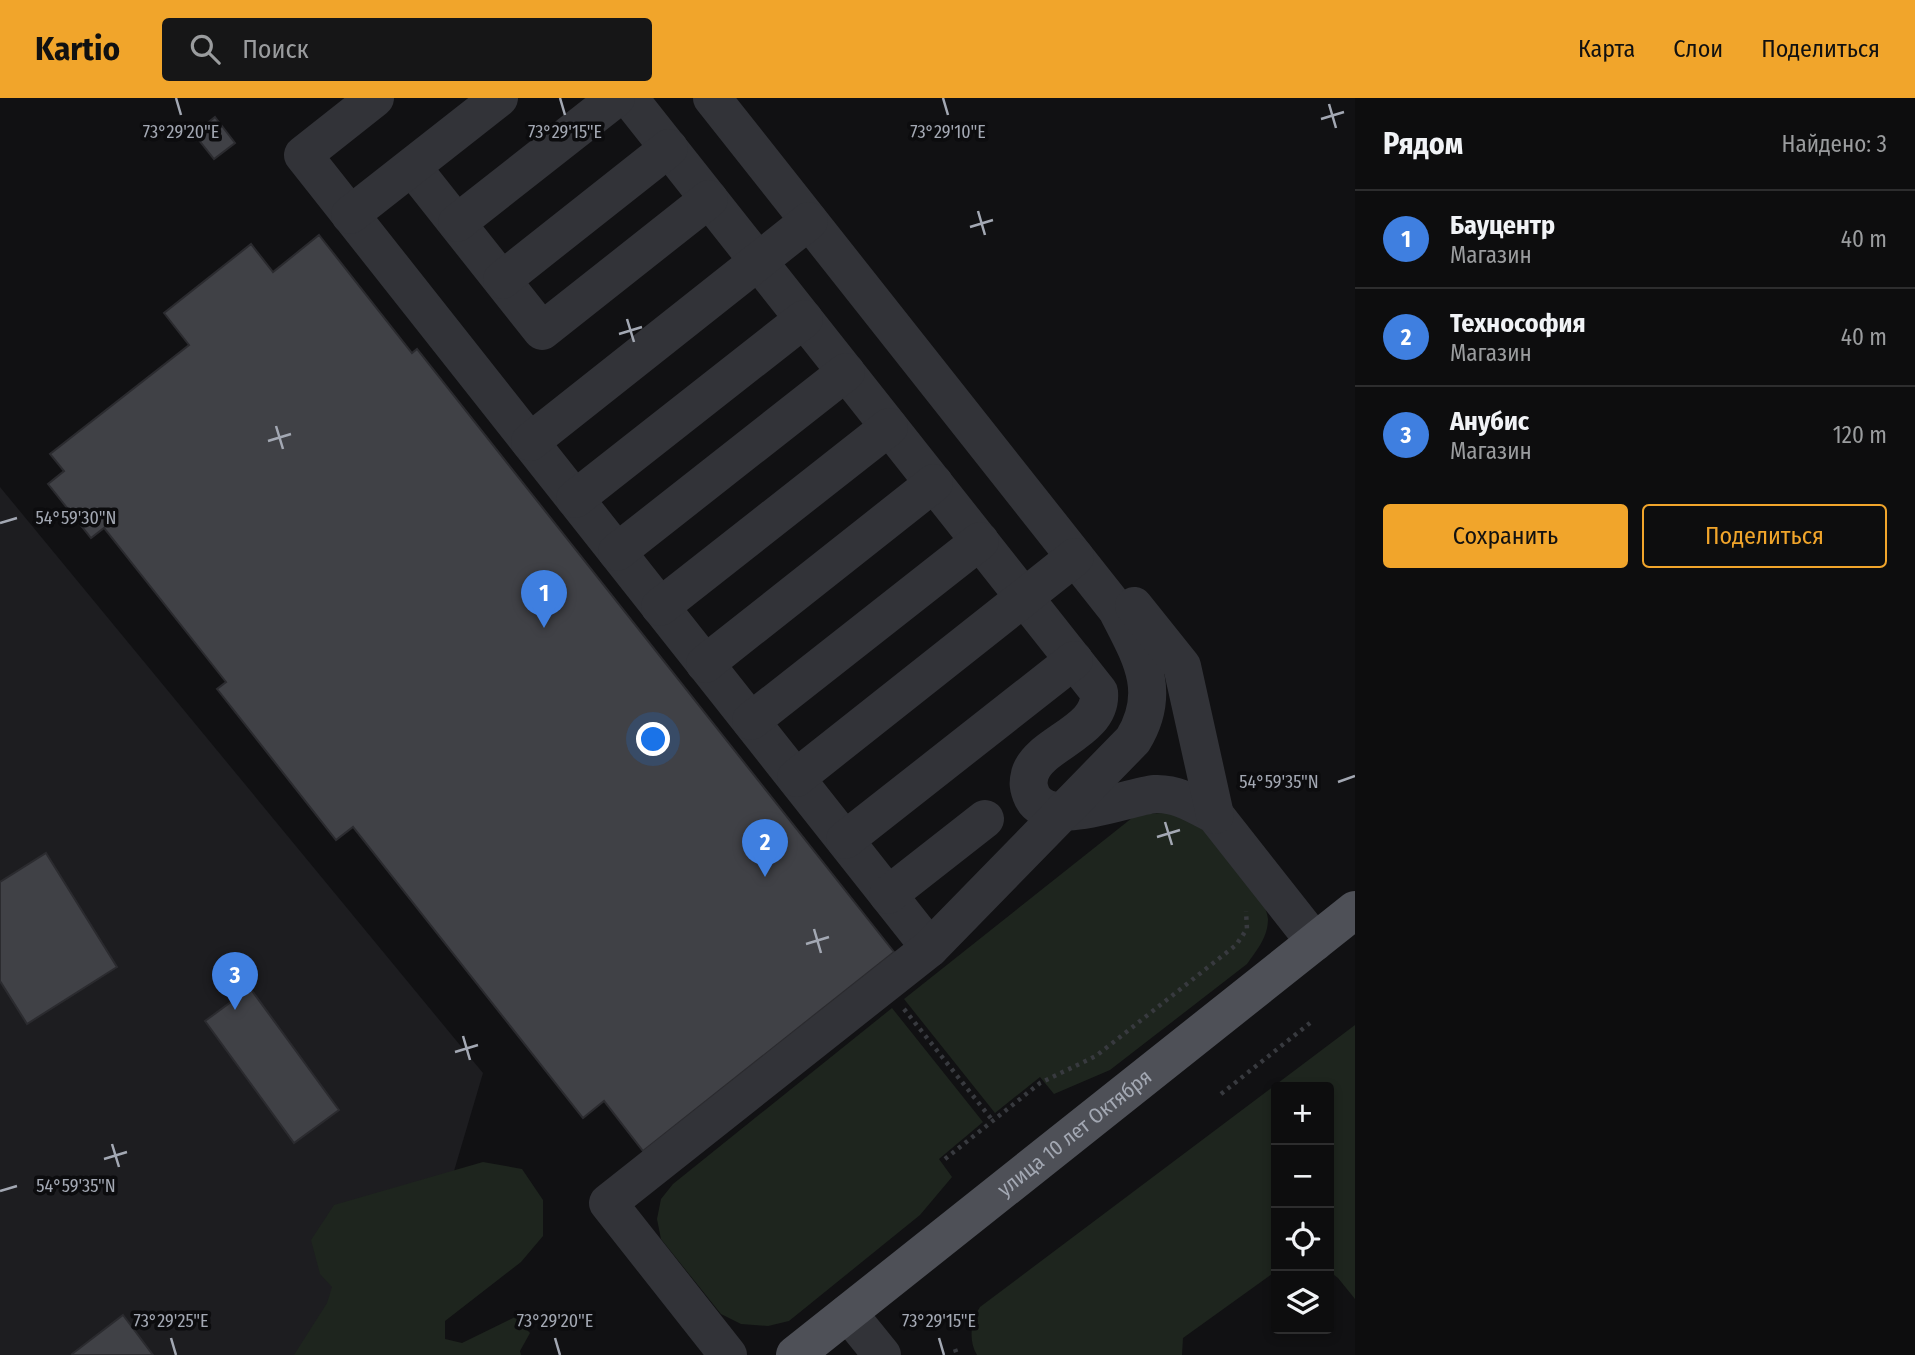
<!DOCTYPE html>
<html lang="ru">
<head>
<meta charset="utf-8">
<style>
	:root { --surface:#0d0d0e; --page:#161617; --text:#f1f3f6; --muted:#9a9c9e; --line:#2d2d2e; --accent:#f1a52b }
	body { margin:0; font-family:"Fira Sans Condensed",sans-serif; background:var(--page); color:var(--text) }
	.controls { position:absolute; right:21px; bottom:21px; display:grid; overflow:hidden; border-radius:7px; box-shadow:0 4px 10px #0003 }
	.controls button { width:63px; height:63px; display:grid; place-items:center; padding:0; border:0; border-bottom:2px solid var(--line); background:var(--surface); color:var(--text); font:35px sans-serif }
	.you { position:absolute; left:654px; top:642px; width:24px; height:24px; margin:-18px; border:5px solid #fff; border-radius:50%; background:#1a73e8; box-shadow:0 0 0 10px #1a73e833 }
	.badge { display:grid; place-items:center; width:46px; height:46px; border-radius:50%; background:var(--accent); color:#fff; font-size:23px; font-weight:700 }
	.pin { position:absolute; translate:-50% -58px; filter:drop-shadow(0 2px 4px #0008) }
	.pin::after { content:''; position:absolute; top:37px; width:24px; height:21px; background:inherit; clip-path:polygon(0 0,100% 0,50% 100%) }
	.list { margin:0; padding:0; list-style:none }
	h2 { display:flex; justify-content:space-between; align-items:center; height:91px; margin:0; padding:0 28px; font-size:30px }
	h2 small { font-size:23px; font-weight:400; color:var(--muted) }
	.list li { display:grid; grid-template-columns:46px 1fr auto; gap:21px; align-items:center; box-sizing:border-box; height:98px; padding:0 28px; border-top:2px solid var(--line) }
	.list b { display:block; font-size:26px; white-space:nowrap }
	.list p { margin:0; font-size:23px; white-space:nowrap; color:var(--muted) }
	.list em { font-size:23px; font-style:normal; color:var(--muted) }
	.actions { display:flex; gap:14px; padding:21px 28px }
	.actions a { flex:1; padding:16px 0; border:2px solid var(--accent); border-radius:7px; text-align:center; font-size:24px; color:var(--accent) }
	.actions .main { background:var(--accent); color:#111 }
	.icon { flex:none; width:38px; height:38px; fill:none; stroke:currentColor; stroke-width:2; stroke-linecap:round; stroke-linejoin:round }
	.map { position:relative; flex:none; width:1355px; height:1257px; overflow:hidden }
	header { display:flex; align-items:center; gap:42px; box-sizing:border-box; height:98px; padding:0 35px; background:var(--accent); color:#111 }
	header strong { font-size:33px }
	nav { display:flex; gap:38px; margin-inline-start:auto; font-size:24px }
	.search { width:490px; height:63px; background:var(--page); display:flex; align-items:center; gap:18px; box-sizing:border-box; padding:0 24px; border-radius:7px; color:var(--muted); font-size:26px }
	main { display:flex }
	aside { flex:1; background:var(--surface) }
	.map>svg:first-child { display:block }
	.built { fill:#1d1d20 }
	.green { fill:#1e251e }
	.building { fill:#404146; stroke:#2b2b2f; stroke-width:2 }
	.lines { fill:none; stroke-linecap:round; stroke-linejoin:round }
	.path { stroke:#383a3f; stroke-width:4.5; stroke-dasharray:3.5 5; stroke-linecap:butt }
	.minor { stroke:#323338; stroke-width:38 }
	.major { stroke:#4e5057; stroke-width:38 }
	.ticks { fill:none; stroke:#a3a8b3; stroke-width:2.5 }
	.labels { text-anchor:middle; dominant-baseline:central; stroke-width:7; stroke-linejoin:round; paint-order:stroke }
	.street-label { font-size:21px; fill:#a3a8b3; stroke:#0c0c0e }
	.ticks-label { font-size:18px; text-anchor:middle; fill:#a3a8b3; stroke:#0c0c0e; stroke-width:7; stroke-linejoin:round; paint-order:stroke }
</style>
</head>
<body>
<header>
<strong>Kartio</strong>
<div class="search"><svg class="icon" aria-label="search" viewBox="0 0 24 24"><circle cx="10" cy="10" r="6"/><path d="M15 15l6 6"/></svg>Поиск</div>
<nav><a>Карта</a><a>Слои</a><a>Поделиться</a></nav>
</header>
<main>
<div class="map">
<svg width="1355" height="1257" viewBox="0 0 1355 1257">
	<rect width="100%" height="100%" fill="#111113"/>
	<path class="built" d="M0 389 483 975 433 1144 374 1257H0Z"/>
	<g class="green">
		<path d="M1192 714C1209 734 1268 798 1268 821 1268 839 1257 852 1247 866L1110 972 1054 996 1040 979 995 1015 904 901 1137 716Z"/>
		<path d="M892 910 983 1024 939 1061 952 1079 920 1117 789 1223 768 1228 741 1226 721 1216 661 1141 657 1121 661 1101 673 1086Z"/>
		<path d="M1355 927V1201L1338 1180 1329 1173V989H1276V1173L1183 1240 1182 1257H977C968 1242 971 1223 980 1209Z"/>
		<path d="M483 1064 522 1071 543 1102V1138L521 1164 445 1223V1241L462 1245 515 1219 530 1235 520 1253 521 1257H294L327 1205 332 1189 320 1176 311 1142 334 1107Z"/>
	</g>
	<g class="building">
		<path d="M215 19 235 45 214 61 194 36Z"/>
		<path d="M319 137 412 255 417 251 894 854 643 1053 604 1003 583 1020 353 729 336 742 217 591 226 584 104 430 91 440 48 386 64 373 50 356 189 247 164 215 251 146 273 174Z"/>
		<path d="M46 755 117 869 27 926 0 883V784Z"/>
		<path d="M250 890 339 1012 294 1045 205 923Z"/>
		<path d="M123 1217 153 1257H73L72 1256Z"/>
	</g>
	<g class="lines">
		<g class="path">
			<path d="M904 911 993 1023"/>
			<path d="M1221 996 1310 925"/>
			<path d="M945 1061 1040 985 1096 958 1236 847 1247 831 1246 813"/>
			<path d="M955 1251 957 1257"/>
		</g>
		<g class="minor">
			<path d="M375 0 303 57 930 850"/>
			<path d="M629 0 1099 594C1103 634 1039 645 1030 676 1028 684 1028 688 1031 696 1045 734 1125 699 1155 696 1177 695 1196 707 1215 717L1315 844"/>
			<path d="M712 0 1117 512C1140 557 1163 593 1133 642L930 850 608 1105 728 1257"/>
			<path d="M412 69 542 233 709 101"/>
			<path d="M350 117 499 0"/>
			<path d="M457 125 616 0"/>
			<path d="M502 182 669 50"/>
			<path d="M530 344 809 123"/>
			<path d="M575 401 804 221"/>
			<path d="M617 454 846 274"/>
			<path d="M1134 508 1182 568 1215 717"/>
			<path d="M660 509 889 329"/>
			<path d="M705 566 934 385"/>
			<path d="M751 623 980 443"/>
			<path d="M796 680 1075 459"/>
			<path d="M845 742 1074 562"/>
			<path d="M888 797 985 721"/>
			<path d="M848 1215 882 1257"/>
		</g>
		<path class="major" id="s1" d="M795 1257 1355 812"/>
	</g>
	<path class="ticks" d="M176 0 181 17M560 0 565 17M943 0 948 17M1329 6 1336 30M1321 21 1344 14M978 113 985 137M970 129 993 122M627 221 634 244M619 236 642 229M276 328 283 351M268 343 291 336M0 425 17 420M1338 684 1355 678M1165 724 1172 747M1157 739 1180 732M814 831 821 855M806 846 829 839M463 938 470 962M455 954 478 947M112 1046 119 1069M104 1061 127 1054M0 1093 17 1088M171 1240 176 1257M555 1240 560 1257M939 1240 944 1257"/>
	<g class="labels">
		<g class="street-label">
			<text stroke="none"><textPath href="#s1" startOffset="357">улица 10 лет Октября</textPath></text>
		</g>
	</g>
	<g class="ticks-label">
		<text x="181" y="40">73°29'20"E</text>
		<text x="565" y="40">73°29'15"E</text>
		<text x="948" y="40">73°29'10"E</text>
		<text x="76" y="426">54°59'30"N</text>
		<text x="1279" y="690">54°59'35"N</text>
		<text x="76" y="1094">54°59'35"N</text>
		<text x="171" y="1229">73°29'25"E</text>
		<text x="555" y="1229">73°29'20"E</text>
		<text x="939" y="1229">73°29'15"E</text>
	</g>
</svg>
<div class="controls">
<button>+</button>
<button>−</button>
<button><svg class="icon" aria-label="locate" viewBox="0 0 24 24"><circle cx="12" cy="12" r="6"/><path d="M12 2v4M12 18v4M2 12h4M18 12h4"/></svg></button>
<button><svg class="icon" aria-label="layers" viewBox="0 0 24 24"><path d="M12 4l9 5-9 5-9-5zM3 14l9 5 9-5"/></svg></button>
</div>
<div class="you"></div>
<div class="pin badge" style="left:544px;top:530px;background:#3f7fe0">1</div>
<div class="pin badge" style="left:765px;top:779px;background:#3f7fe0">2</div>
<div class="pin badge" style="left:235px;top:912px;background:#3f7fe0">3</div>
</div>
<aside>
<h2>Рядом<small>Найдено: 3</small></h2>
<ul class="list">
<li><span class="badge" style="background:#3f7fe0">1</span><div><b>Бауцентр</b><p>Магазин</p></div><em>40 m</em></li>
<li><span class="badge" style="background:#3f7fe0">2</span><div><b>Технософия</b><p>Магазин</p></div><em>40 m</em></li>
<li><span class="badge" style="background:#3f7fe0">3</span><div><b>Анубис</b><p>Магазин</p></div><em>120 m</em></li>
</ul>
<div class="actions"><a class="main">Сохранить</a><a>Поделиться</a></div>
</aside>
</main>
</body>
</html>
